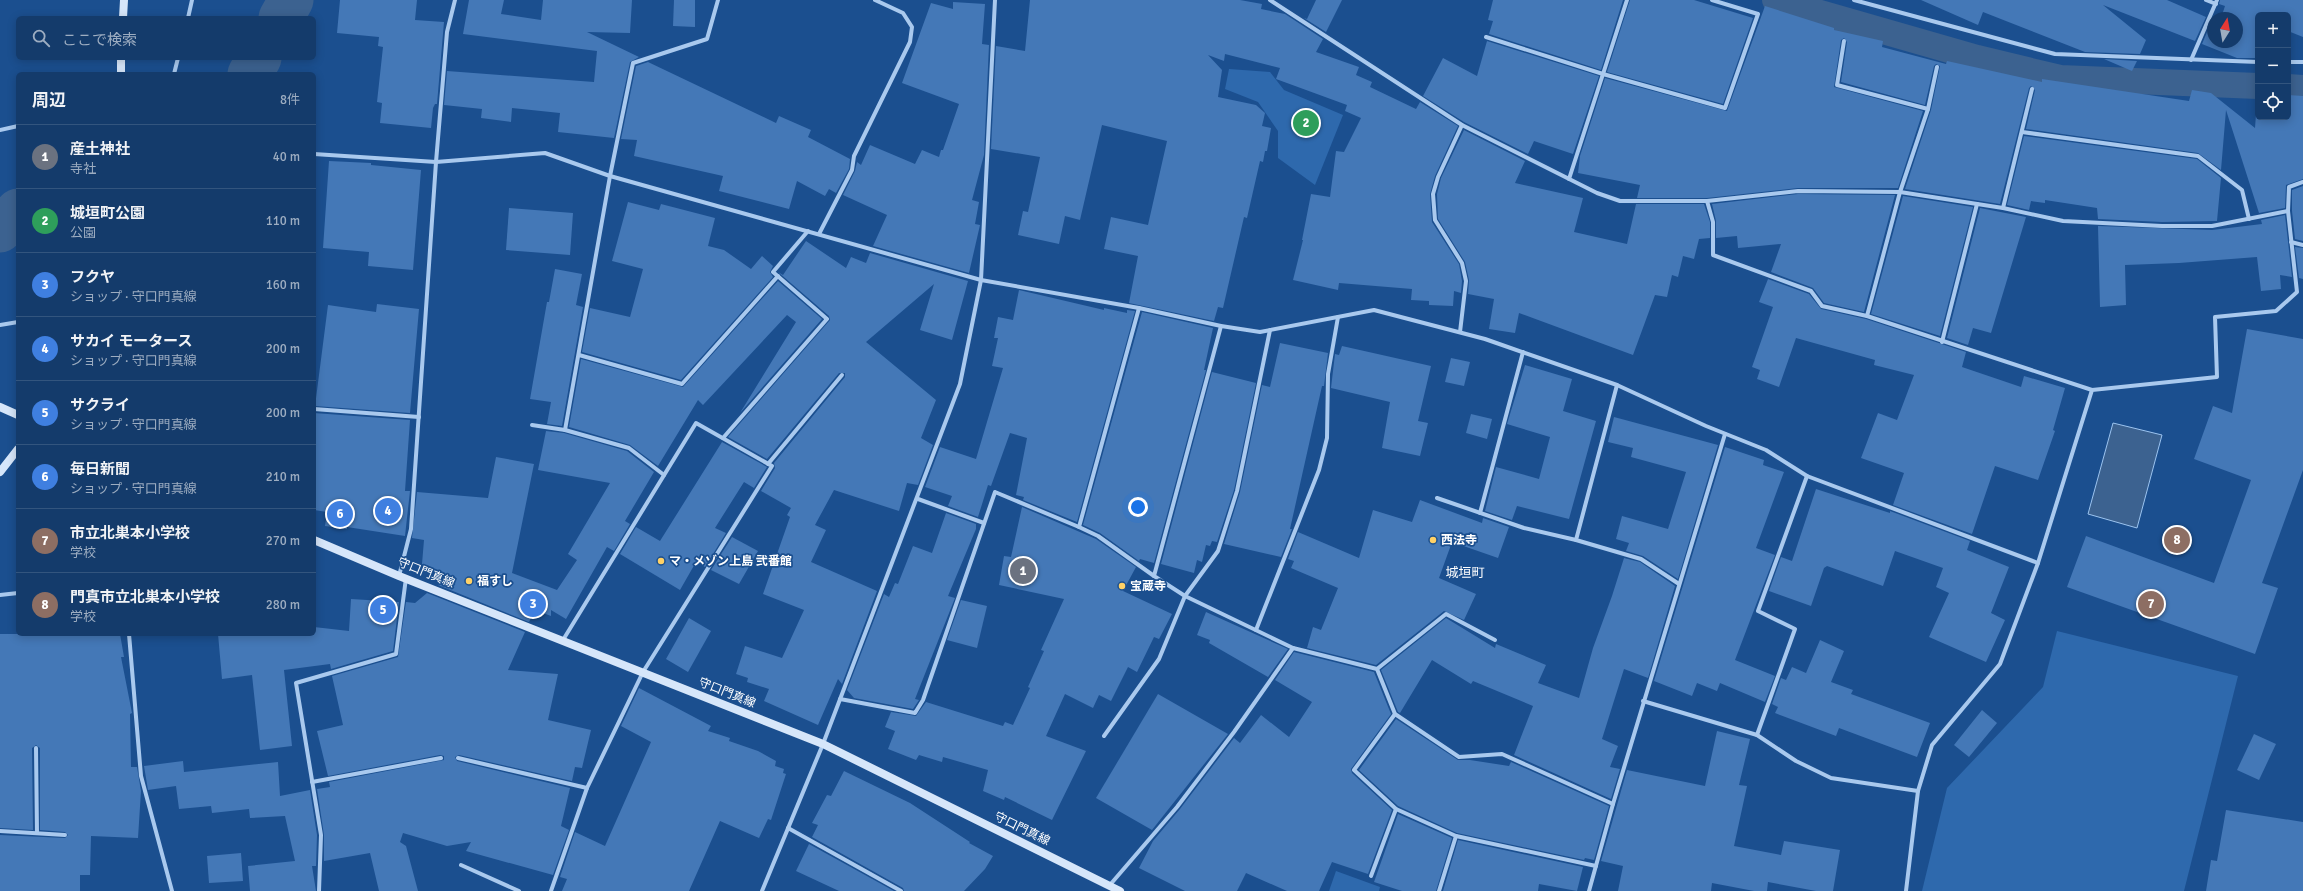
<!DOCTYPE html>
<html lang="ja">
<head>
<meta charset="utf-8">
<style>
	:root { --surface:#143b6b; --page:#1d4271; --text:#f1f3f6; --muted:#9dadc1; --line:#33557e; --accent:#90b9f0 }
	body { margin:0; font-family:Signika,"Noto Sans JP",sans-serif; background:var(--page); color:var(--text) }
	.controls { position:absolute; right:12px; top:12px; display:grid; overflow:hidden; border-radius:6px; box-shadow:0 2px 10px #0003 }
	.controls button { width:36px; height:36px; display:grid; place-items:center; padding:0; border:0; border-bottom:1px solid var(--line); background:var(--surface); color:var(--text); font:20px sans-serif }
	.compass { position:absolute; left:2207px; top:12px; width:36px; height:36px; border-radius:50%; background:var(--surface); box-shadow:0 2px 10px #0003; rotate:11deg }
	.you { position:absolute; left:1138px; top:507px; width:14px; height:14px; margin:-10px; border:3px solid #fff; border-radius:50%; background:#1a73e8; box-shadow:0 0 0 6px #1a73e833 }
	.badge { display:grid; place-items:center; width:26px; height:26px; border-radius:50%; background:var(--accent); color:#fff; font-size:13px; font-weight:700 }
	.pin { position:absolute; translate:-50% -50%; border:2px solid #fff; box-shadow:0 1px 4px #0006 }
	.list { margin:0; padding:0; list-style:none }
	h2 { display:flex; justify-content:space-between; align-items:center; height:52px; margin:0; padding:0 16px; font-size:17px }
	h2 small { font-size:13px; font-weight:400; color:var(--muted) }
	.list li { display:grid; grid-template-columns:26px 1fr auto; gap:12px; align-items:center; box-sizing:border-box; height:64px; padding:0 16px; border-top:1px solid var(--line) }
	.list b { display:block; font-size:15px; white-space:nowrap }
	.list p { margin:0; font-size:13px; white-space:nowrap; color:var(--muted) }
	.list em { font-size:13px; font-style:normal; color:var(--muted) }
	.icon { flex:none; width:22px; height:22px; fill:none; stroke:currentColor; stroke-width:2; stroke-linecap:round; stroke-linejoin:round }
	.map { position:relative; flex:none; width:2303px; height:891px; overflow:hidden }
	.search { position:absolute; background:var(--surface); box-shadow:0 2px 10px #0003; left:16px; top:16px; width:300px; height:44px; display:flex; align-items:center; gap:10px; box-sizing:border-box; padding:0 14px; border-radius:6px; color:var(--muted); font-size:15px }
	.panel { position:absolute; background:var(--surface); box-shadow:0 2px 10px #0003; left:16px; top:72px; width:300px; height:564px; border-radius:6px }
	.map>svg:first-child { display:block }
	.green { fill:#2e69ad }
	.water { fill:#3c6290; stroke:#9cc4f0 }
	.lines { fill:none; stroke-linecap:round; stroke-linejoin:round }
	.canal { stroke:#3c6290; stroke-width:26 }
	.river { stroke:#3c6290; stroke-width:45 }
	.building { fill:#4478b7 }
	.street { stroke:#a9c9ee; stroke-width:4 }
	.secondary { stroke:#d6e6fa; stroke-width:8 }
	.poi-dot { fill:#ffd166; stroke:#1b4f8f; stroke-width:1.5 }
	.labels { text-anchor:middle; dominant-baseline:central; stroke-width:3.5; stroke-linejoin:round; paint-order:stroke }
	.poi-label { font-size:12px; font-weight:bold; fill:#fff; stroke:#1b4f8f; text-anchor:start }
	.street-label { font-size:12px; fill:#fff; stroke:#1b4f8f }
	.neighbourhood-label { font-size:13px; fill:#fff; stroke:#1b4f8f }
</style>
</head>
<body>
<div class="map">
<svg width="2303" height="891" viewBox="0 0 2303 891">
	<rect width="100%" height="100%" fill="#1b4f8f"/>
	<g class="green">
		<path d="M1229 69 1270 72 1284 90 1343 115 1315 185 1278 158V131L1258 102 1225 89Z"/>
		<path d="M2057 631 2238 676 2184 891H1922L1947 788 2043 687Z"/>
		<path d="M1336 871 1380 887 1379 891H1329Z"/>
	</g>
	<path class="water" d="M2113 423 2162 435 2137 528 2088 514Z"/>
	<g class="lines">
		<g class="canal">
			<path d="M1775 0 1977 58 2060 78 2258 86"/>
			<path d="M2288 87 2303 88"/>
		</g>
		<g class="river">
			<path d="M281 18 291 0"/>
			<path d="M250 74 259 58"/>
			<path d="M0 230 18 211"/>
		</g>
	</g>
	<g class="building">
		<path d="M340 0H417L415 20 444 22 437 104H435L433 108 431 128 380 123 382 103 377 102 383 47 378 46 379 37 337 33Z"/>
		<path d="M469 0H504L501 14 541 20 543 0H632L630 33 587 32 639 57 630 62 614 138 558 132 560 113 512 108 511 122 481 118 482 109 444 105 447 71 594 82 597 51 463 34Z"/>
		<path d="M674 0H695V27L673 26Z"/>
		<path d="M1030 0H1240L1262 4 1261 9 1285 14 1323 39 1316 52 1359 67 1356 75 1372 82 1370 87 1416 109 1420 102 1458 126 1435 176 1430 194 1432 222 1459 264 1462 281 1461 293 1454 291 1453 306 1429 305V301L1411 300 1412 289 1339 283 1338 290 1293 280 1303 240H1302L1311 194 1330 197 1336 151 1344 152 1361 118 1345 111 1347 105 1276 79 1280 68 1225 54 1224 61 1208 55 1222 70 1218 97 1256 105 1265 113 1262 126 1271 128 1267 151H1265L1263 162 1260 161 1247 218 1244 217 1223 308 1218 307 1214 321 1129 303 1138 256 1104 249 1111 217 1148 225 1167 141 1102 125 1080 220 1065 216 1059 244 1018 235 1023 211 1028 212 1040 157 991 149 996 46 1025 51Z"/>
		<path d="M1316 0H1342L1326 32 1304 18 1307 19Z"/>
		<path d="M1493 0H1623L1601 70 1489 34 1493 21 1488 20Z"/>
		<path d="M1630 0H1694L1753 18 1723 104 1607 72Z"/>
		<path d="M1921 0H2167L2206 17 2195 41 2103 5 2146 40 2140 54 2085 52 1983 12 1978 25Z"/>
		<path d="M2220 0H2303V37L2288 31V15H2258V58H2237L2202 44 2212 20 2213 42H2237V18H2221L2225 6 2219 4Z"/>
		<path d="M953 2 985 4 982 44 989 45 984 155 972 200 979 202 975 224 980 225 969 273 873 246 887 215 843 195 855 171 857 162 861 165 870 145 915 164 922 150 939 157 941 150H943L959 104 902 83 931 3 953 9Z"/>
		<path d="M1765 6 1834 28V30L1883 41 1882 47 1946 64 1947 61 2042 82V79L2189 101 2192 90 2211 93 2255 128 2257 101 2258 117H2288V95L2303 96V179L2286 185 2285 208 2259 213 2226 110 2221 170 2198 153 2026 129 2035 90 2031 86 2029 88 2000 204 1905 189 1931 110 1940 66 1936 64 1934 66 1925 105 1841 82 1847 42 1844 38 1841 40 1834 87 1923 111 1898 188H1798L1707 198H1637L1640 185 1578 173 1580 156 1605 78 1727 111Z"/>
		<path d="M1487 41 1599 76 1573 154 1534 141 1528 154 1464 122 1423 96 1443 58 1477 76Z"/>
		<path d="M2104 59 2137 61 2132 71Z"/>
		<path d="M648 62 776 123 779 116 811 130 808 137 850 159 849 169 836 193 829 189 825 196 797 181 789 209 719 191 723 176 634 156 637 140 621 139 636 66Z"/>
		<path d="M1464 130 1525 161 1515 183 1583 198 1574 232 1627 244 1636 204H1704L1710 222V238L1699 239 1694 259 1683 256 1678 277 1672 275 1667 297 1655 295 1633 355 1519 313 1515 333 1489 329 1494 299 1468 294 1469 280 1465 262 1438 219 1437 194 1441 178Z"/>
		<path d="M2024 136 2197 159 2221 178 2217 221 2162 222 2098 219 2097 208 2045 200V203L2031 201 2029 210 2007 205Z"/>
		<path d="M329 161 371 163V165L421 170 413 270 368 266 369 252 323 248Z"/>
		<path d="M2303 186V241L2295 239 2292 211V190Z"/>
		<path d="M1798 194 1895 195 1864 312 1824 303 1813 288 1771 272 1781 244 1738 248 1737 236 1716 238V221L1712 204Z"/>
		<path d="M1903 196 1973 207 1940 336 1871 314Z"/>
		<path d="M628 202 659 210 661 204 715 218 708 246 724 250 751 269 762 256 773 266 770 272 773 277 681 380 582 352 590 308 630 317 643 269 612 261Z"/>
		<path d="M509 208 573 213 570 255 506 250Z"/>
		<path d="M1980 208 2026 217 1991 333 1973 328 1968 345 1947 338Z"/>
		<path d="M2285 215 2292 277 2280 275 2281 289 2261 291 2257 257 2179 263 2125 265 2126 305 2100 307 2098 226 2212 230 2262 224 2261 220Z"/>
		<path d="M806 241 846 268 851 257 866 263 870 253 968 281 952 340 920 330 934 284 866 342 936 400 921 438 933 445 918 485 907 483 899 511 834 490 815 525 826 530 811 562 877 591 842 684 838 679 818 725 764 701 769 689 747 682 748 678 736 674 745 646 782 658 804 610 763 594 790 517 787 515 791 508 761 491 775 468 774 463 845 377V373H839L767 459 728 437 830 320 829 316 778 272 783 275Z"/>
		<path d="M2295 247 2303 248V279L2299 278Z"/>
		<path d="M555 269 582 274 576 305 583 307 562 426 547 424 551 402 530 399 547 302H549Z"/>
		<path d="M1768 279 1809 294 1821 309 1866 319 1966 352 1962 367 2021 387 2024 376 2065 388 2053 430 2055 431 2038 480 1995 466 1972 534 1893 505 1904 473 1861 458 1878 413 1897 420 1914 375 1874 365 1875 360 1796 338 1779 387 1757 379 1760 370 1752 367 1773 307 1759 302Z"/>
		<path d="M778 281 822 319 740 413 796 322 787 315 703 405 698 400 658 466 630 445 569 427 581 359 683 387Z"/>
		<path d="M1019 290 1104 310V308L1127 313V310L1135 311 1077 522 1023 500 1024 497 1016 495 1027 438 1010 433 991 486 988 485 978 517 948 506 952 496 925 487 940 447 976 459 1003 368 992 366 998 338H994L998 317 1013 320Z"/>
		<path d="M377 304 419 309 410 413 315 406 328 305 376 312Z"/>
		<path d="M1142 312 1213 328 1204 370H1206L1154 563 1140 559 1139 561 1100 533 1083 525Z"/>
		<path d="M2247 329 2303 339V470L2262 583 2278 588 2255 654 2067 587 2086 536 2214 583 2251 480 2194 459 2213 406 2232 413Z"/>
		<path d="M1280 343 1328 353 1324 386H1322L1290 529H1292L1281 557 1224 544 1240 492 1262 385 1270 387Z"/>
		<path d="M1342 346 1431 366 1418 421 1428 423 1420 456 1382 448 1390 402 1331 388 1335 354 1339 355Z"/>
		<path d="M1451 358 1470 362 1464 386 1445 382Z"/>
		<path d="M1525 365 1572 379 1563 411 1596 421 1569 519 1517 506 1512 520 1485 511 1496 467 1539 479 1550 437 1507 424Z"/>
		<path d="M1212 372 1256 383 1234 490 1217 542 1212 541 1210 546 1206 545 1202 562 1197 560 1194 573 1161 564Z"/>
		<path d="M314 413 410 420 405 491H410L405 536 347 527V529L325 526 327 512 314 510Z"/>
		<path d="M1471 414 1492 419 1487 439 1466 433Z"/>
		<path d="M1614 417 1718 445 1678 579 1643 556 1626 551 1629 543 1616 539 1622 516 1668 529 1686 472 1631 457 1633 448 1608 442Z"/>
		<path d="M546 431 564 433 627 451 654 472 625 521 630 524 614 551 607 547 566 619 551 610V616L535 610 529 622 438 585 450 576 422 564 424 540 412 538 417 492 488 498 496 457 534 464 512 573 557 590 577 560 568 554 610 483 538 470Z"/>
		<path d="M722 442 767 467 754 488 744 482 715 528 726 533 705 567 696 562 680 590 620 554 636 527 660 541Z"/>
		<path d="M1725 447 1764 460 1763 465 1784 472 1756 548 1775 555 1735 660 1775 676 1765 702 1720 683 1717 691 1697 683 1692 696 1654 681Z"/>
		<path d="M1816 489 1890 513V511L1970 541 1967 550 2009 567 1991 613 2005 620 1986 662 1929 637 1949 593 1936 587 1943 568 1895 551 1883 586 1827 566 1824 568 1811 606 1769 591 1781 557 1792 561Z"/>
		<path d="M1420 500 1482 523 1483 518 1509 527 1498 558 1452 542 1439 578 1476 594 1464 620 1444 611 1376 665 1307 648 1313 627 1321 630 1338 588 1291 568 1294 561 1288 559 1298 532 1359 558 1373 510 1412 522Z"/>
		<path d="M1022 507 1096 539 1136 567 1123 591 1172 614 1159 639 1154 637 1137 672 1128 667 1111 701 1099 695 1093 708 1065 694 1046 736 1086 751 1052 820 1005 797 1004 800 983 791 988 770 943 757 942 762 919 755 916 760 888 749 895 731 885 727 891 712 916 716 926 702 1003 726 1005 722 1013 725 1030 688 1028 687 1044 651 1041 650 1064 599 999 585 1004 556 1011 557Z"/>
		<path d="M946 513 976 524V529L948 596 955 598 915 699 919 700 913 709 854 698 847 690 884 594 889 597 895 583 898 584 913 546 932 553Z"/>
		<path d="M732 537 758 551 739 584 711 570Z"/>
		<path d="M1624 558 1640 562 1675 586 1648 678 1624 669 1602 739 1618 746 1610 767 1620 769 1611 799 1514 755 1533 706 1473 681 1471 684 1432 660 1400 713 1398 712 1381 670 1446 618 1495 648 1496 644 1546 665 1538 683 1579 698 1593 648 1612 596Z"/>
		<path d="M427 593 525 632 508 670 558 674 548 720 591 730 582 768 575 767 572 781 459 755 455 757 457 761 570 788 561 826 569 830 553 875 466 851 471 842 447 846 403 833 400 842 406 846 418 891H379L370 853 324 861V835L317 789 330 787 329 782 444 760V756L440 755 328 776 317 731 343 725 332 676 398 657 406 602 415 603Z"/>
		<path d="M351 599 399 602 393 651 331 669 330 664 284 670 292 746 260 750 252 675 222 679 218 634H314V627L349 631Z"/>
		<path d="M961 600 987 606 977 648 947 640Z"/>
		<path d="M1206 612 1288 649 1268 677 1209 643 1210 640 1197 635Z"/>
		<path d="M689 618 711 631 688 672 666 659Z"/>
		<path d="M0 634H120L124 657H121L132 713 130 714 131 767H137L141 791 138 838 91 836 90 875H80V891H0V835L65 838 68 835 65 832 40 830V748L36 745 32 748 33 830 0 828Z"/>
		<path d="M1820 640 1844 651 1831 682 1853 690 1851 694 1930 723 1917 757 1839 728 1836 736 1775 713 1778 707 1772 704 1781 678 1786 680 1792 667 1806 673Z"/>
		<path d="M1294 652 1374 672 1391 714 1351 769 1352 773 1392 810 1368 874 1332 862 1319 891H1287L1246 873 1237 891H1185L1139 868 1153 841 1180 809 1234 738 1240 743 1261 715 1289 737 1312 702 1275 680Z"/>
		<path d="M639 688 711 726 708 731 730 738 729 741 758 751 776 761 775 766 784 769 783 773 786 774 771 820 768 819 759 838 720 821 689 891H562L567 879 560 877 575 832 605 846 651 742 621 726Z"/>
		<path d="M1158 694 1228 734 1152 830 1096 798Z"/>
		<path d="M1982 710 1997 723 1969 757 1954 745Z"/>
		<path d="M1396 719 1458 760H1470L1509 766 1511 762 1609 806 1594 860 1585 858 1584 860 1457 833 1398 806 1359 770Z"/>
		<path d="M1717 731 1750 739 1739 785 1747 786 1734 846 1781 855 1784 841 1840 850 1833 891H1816L1768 882 1767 891H1754L1712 883 1711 891H1618L1623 866 1601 861 1627 770 1705 786Z"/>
		<path d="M2254 734 2276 744 2259 780 2237 770Z"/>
		<path d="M183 761 184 772 278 762 280 796 310 790 317 835 316 866H312L316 891H250L248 866 295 861 285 816 250 818 249 809 212 813 211 806 179 809 176 786 148 790 144 766Z"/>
		<path d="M844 771 910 803 970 842 969 843 993 856 985 869 964 891H904L903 888 812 837 818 825 812 823 827 795 831 796Z"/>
		<path d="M2226 810 2303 822V891H2206L2211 860 2217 861Z"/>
		<path d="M1398 814 1452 838 1436 891H1402L1374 882Z"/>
		<path d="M1458 840 1583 867 1577 891 1539 884 1538 891H1443Z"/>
		<path d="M809 844 894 891H839L796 871Z"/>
		<path d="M241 853 243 881 209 883 207 856Z"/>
	</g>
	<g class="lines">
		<g class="street">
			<path d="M1270 0 1462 125 1597 193 1620 201H1707L1798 191 1900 192 2003 208 2063 221 2162 226H2212L2288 211"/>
			<path d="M1854 0 2055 54 2258 62"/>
			<path d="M2206 0 2216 4"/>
			<path d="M188 18 192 0"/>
			<path d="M1486 37 1603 74 1725 108 1758 14 1712 0"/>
			<path d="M1844 41 1837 85 1928 109"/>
			<path d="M2191 60 2217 0"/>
			<path d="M2288 62H2303"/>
			<path d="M174 74 178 58"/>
			<path d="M0 130 18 126"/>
			<path d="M2022 132 2198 156 2242 190 2249 219"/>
			<path d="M314 154 436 162 545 153 610 176 981 280 1139 308 1221 326 1260 332 1374 310 1485 339 1617 385 1706 426 1766 450 1807 476 2038 563"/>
			<path d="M1569 179 1627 0"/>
			<path d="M1707 201 1713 222V255L1811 291 1822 306 1867 316 2092 390"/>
			<path d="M2003 208 2032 89"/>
			<path d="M819 234 852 170 854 156 910 42 912 27 903 13 875 0"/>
			<path d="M2291 242 2303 245"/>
			<path d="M1139 308 1079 527 1098 536 1154 576"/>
			<path d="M1867 316 1900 192 1928 109 1937 67"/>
			<path d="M0 325 18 322"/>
			<path d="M1221 326 1154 576 1185 596 1293 648 1377 669 1395 714 1459 757 1502 754 1613 804"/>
			<path d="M1460 332 1466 281 1462 263 1435 220 1433 194 1438 177 1462 125"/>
			<path d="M1942 342 1977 204"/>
			<path d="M579 355 682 384 778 276"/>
			<path d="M1617 385 1576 540 1641 559 1679 584"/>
			<path d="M314 409 419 417"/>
			<path d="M532 425 565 430 629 448 664 475"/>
			<path d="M565 430 610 176 633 63 707 39 718 0"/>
			<path d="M723 438 827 319 773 272 808 231"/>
			<path d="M768 464 842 375"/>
			<path d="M1437 498 1524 528 1576 540"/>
			<path d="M918 499 984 523"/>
			<path d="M1480 513 1523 352"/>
			<path d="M399 576 411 529 436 162 447 32 455 0"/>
			<path d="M0 595 18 593"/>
			<path d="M1256 630 1319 470 1327 438 1328 374 1338 317"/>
			<path d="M129 634 141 776 172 891"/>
			<path d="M1377 669 1446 614 1495 640"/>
			<path d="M840 699 915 713 923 700 995 492 1079 527"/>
			<path d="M1643 701 1757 735 1796 761 1831 778 1918 791"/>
			<path d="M1395 714 1354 770 1396 809 1456 836 1596 866"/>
			<path d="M1757 735 1795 629 1758 611 1807 476"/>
			<path d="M1104 736 1159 659 1185 596 1218 551 1237 491 1270 330"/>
			<path d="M36 748 37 833"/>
			<path d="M458 758 587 788"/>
			<path d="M312 782 441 758"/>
			<path d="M788 828 901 891"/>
			<path d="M0 831 65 835"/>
			<path d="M461 865 519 891"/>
			<path d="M1371 876 1396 809"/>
			<path d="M1109 886 1177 807 1234 732 1293 648"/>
			<path d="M319 891 321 835 296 683 396 654 406 578"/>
			<path d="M551 891 587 788 643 672 772 466 696 423 563 640"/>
			<path d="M762 891 823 744 960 384 981 280 995 0"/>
			<path d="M1439 891 1456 836"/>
			<path d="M1589 891 1613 804 1725 434"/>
			<path d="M1906 891 1918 791 1932 745 2000 664 2038 563 2092 390 2217 377 2215 317 2276 311 2297 292 2288 211 2289 187 2303 182"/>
		</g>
		<g class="secondary">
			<path d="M123 18 124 0"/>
			<path d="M121 74V58"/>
			<path d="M0 407 18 415"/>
			<path d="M0 472 18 449"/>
			<path d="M314 540 399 576 823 744 1120 891"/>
		</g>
	</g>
	<g class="poi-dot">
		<circle cx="1433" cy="540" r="4"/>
		<circle cx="661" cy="561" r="4"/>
		<circle cx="469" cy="581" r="4"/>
		<circle cx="1122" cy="586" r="4"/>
	</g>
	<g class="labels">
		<g class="poi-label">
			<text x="1441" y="540">西法寺</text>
			<text x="669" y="561">マ・メゾン上島 弐番館</text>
			<text x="477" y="581">福すし</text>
			<text x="1130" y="586">宝蔵寺</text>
		</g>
		<g class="street-label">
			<text transform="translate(426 573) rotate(22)">守口門真線</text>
			<text transform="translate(727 693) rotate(22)">守口門真線</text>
			<text transform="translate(1022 829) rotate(26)">守口門真線</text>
		</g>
		<g class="neighbourhood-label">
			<text x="1465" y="573">城垣町</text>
		</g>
	</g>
</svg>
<div class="controls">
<button>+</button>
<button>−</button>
<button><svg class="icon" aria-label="locate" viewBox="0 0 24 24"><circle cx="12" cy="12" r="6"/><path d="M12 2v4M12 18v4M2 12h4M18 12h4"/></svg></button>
</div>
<svg class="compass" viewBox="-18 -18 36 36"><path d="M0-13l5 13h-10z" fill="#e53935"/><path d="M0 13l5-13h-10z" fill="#9dadc1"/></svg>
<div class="you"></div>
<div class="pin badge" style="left:1023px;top:571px;background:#6b7280">1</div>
<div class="pin badge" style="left:1306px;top:123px;background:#2e9e5b">2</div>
<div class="pin badge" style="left:533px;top:604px;background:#3f7fe0">3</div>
<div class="pin badge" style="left:388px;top:511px;background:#3f7fe0">4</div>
<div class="pin badge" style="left:383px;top:610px;background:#3f7fe0">5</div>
<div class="pin badge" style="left:340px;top:514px;background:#3f7fe0">6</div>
<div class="pin badge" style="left:2151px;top:604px;background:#8d6e63">7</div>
<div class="pin badge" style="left:2177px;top:540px;background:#8d6e63">8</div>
<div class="search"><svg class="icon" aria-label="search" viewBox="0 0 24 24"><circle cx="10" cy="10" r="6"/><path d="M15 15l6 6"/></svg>ここで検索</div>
<section class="panel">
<h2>周辺<small>8件</small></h2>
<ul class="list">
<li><span class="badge" style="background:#6b7280">1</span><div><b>産土神社</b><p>寺社</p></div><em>40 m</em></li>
<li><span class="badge" style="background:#2e9e5b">2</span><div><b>城垣町公園</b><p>公園</p></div><em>110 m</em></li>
<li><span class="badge" style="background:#3f7fe0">3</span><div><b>フクヤ</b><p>ショップ · 守口門真線</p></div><em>160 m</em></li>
<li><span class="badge" style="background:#3f7fe0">4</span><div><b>サカイ モータース</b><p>ショップ · 守口門真線</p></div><em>200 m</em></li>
<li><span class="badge" style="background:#3f7fe0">5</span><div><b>サクライ</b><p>ショップ · 守口門真線</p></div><em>200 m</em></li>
<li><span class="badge" style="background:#3f7fe0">6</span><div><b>毎日新聞</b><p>ショップ · 守口門真線</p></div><em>210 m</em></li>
<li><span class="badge" style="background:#8d6e63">7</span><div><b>市立北巣本小学校</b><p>学校</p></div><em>270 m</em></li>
<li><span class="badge" style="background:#8d6e63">8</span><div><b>門真市立北巣本小学校</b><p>学校</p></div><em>280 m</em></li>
</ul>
</section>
</div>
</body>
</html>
